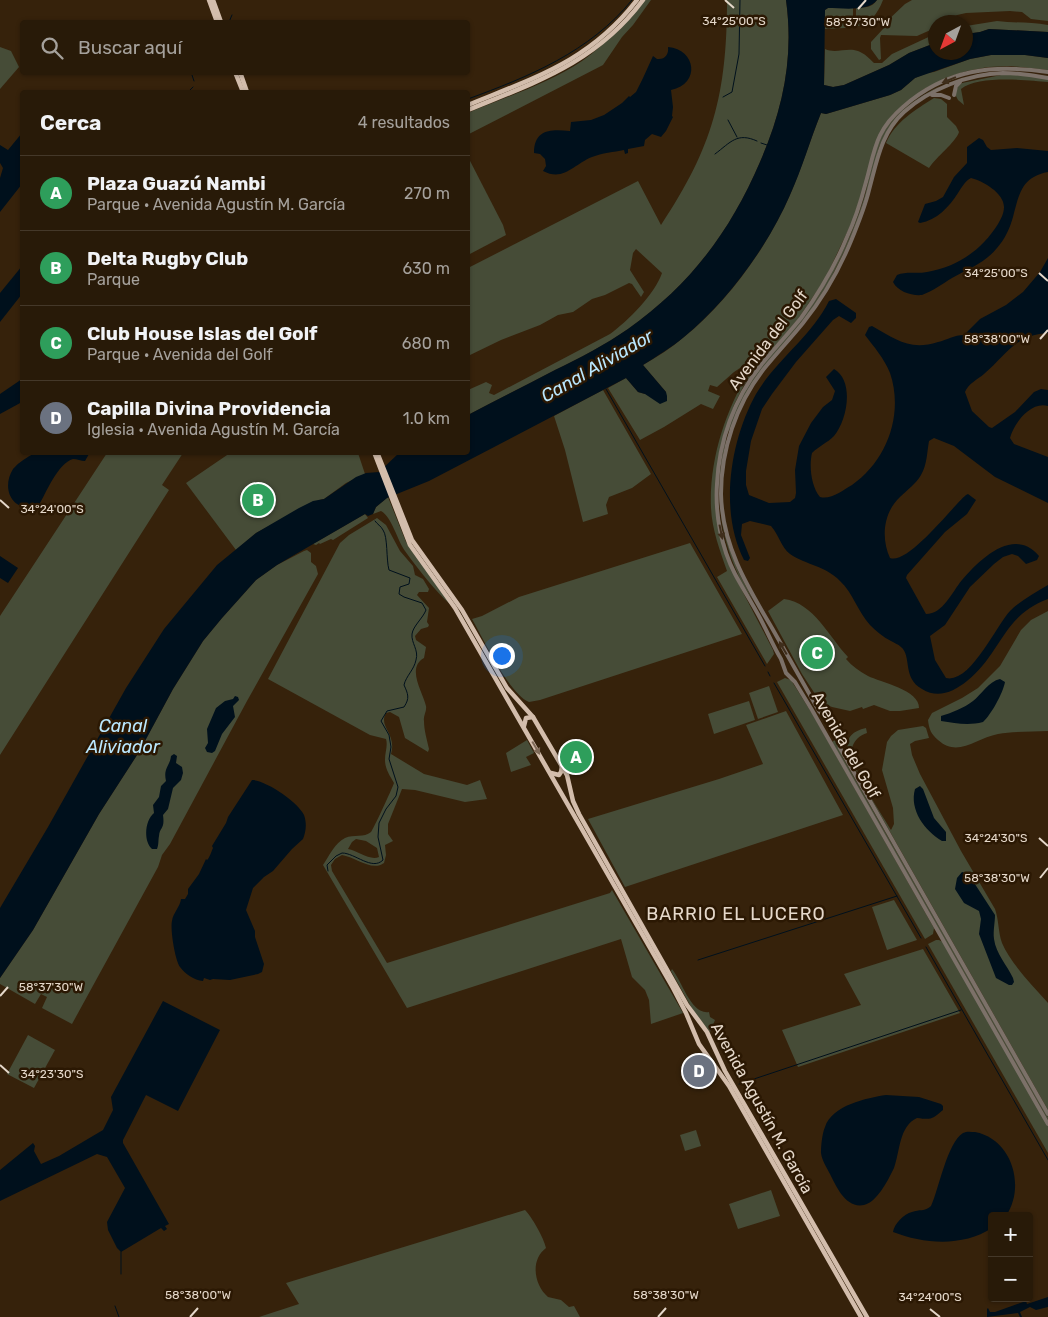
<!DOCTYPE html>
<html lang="es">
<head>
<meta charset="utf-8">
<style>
	:root { --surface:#281a08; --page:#342716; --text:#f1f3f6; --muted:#a5a19c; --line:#443829; --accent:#88cf49 }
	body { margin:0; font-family:Rubik,sans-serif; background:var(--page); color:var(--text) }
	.controls { position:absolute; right:15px; bottom:15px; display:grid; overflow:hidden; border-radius:5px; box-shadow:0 1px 4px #0004 }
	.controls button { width:45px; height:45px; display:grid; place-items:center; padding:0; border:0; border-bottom:1px solid var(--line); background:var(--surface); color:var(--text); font:25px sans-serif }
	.compass { position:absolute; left:928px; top:15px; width:45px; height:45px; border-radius:50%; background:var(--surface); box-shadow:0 1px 4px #0004; rotate:221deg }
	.you { position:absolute; left:501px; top:655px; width:18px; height:18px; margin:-12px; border:4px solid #fff; border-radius:50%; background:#1a73e8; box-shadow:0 0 0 8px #1a73e833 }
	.badge { display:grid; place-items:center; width:32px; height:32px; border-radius:50%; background:var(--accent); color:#fff; font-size:16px; font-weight:700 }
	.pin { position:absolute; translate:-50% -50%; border:2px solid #fff; box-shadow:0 1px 5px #0006 }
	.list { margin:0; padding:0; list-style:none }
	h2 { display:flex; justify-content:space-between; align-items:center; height:65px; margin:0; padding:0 20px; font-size:21px }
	h2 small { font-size:16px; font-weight:400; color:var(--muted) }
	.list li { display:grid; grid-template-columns:32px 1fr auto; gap:15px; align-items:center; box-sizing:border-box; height:75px; padding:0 20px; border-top:1px solid var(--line) }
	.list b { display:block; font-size:19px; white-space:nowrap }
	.list p { margin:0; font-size:16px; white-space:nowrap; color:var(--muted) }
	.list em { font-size:16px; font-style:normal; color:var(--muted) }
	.icon { flex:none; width:28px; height:28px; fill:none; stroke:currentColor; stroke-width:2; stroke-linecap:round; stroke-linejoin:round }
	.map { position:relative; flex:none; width:1048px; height:1317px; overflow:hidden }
	.search { position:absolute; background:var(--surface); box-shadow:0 1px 4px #0004; left:20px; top:20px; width:450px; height:55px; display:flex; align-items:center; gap:12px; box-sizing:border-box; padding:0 18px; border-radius:5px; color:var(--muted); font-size:19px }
	.panel { position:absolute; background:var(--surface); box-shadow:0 1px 4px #0004; left:20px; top:90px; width:450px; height:365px; border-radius:5px }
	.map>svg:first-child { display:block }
	.green { fill:#464c37; fill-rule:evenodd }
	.water { fill:#00101c }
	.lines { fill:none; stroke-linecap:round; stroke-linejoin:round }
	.stream { stroke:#00101c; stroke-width:1 }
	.minor { stroke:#7c7169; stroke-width:4 }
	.major { stroke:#d3bdac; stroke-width:4.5 }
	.oneway { fill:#3f2e1c }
	.oneway2 { fill:#7f6a58 }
	.ticks { fill:none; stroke:#e5d8ca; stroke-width:2 }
	.labels { text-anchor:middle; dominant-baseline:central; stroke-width:5; stroke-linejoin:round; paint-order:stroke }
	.street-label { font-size:16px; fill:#e5d8ca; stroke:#2b1803 }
	.water-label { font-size:18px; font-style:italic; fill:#bae8ff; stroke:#2b1803 }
	.neighbourhood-label { font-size:18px; letter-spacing:1px; fill:#e5d8ca; stroke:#2b1803 }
	.ticks-label { font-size:12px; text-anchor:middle; fill:#e5d8ca; stroke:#2b1803; stroke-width:5; stroke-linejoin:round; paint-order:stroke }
</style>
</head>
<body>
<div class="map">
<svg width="1048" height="1317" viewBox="0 0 1048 1317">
	<rect width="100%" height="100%" fill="#36220b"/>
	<g class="green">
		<path d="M645 0H651L633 25 622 37 603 65 469 134 468 131V113C505 97 548 84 582 61 607 43 626 23 645 0Z"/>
		<path d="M727 0H786C794 58 783 109 760 162 730 232 690 285 628 329 605 345 580 358 555 370 526 385 497 400 468 415V390L486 382 492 385 489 393 494 395 610 334C628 321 655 294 662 273L636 249 633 253 630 270 644 292 641 297 632 284 629 283 605 295 592 299 573 312 558 315 540 325 501 340 468 356V268L638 181 661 225C713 147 727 94 727 0Z"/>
		<path d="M877 0H883C871 31 854 27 825 29V10L828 8H853V20H856V8C865 7 872 8 877 0Z"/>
		<path d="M912 0H1048V21L1031 19 1022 12 1010 11 966 13 953 16 941 22H936L935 28 917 36 881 35 880 38 881 59 879 60 871 49V42L883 29 886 22 905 4Z"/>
		<path d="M997 21C1014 23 1031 22 1048 25V32L989 29 980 32 966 34V26Z"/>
		<path d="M935 34V43L909 53 889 65 844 85 833 87 824 85 825 49C836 54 847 47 858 51 864 53 870 59 874 63H882L892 54Z"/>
		<path d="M0 47 11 51 19 67 0 89Z"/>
		<path d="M991 55H1025L1048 58V70L1011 66 988 67 967 71 951 76 924 89 894 113 884 126 852 222 825 279 798 319 758 366 743 387 734 405 719 454 717 514 734 575 773 650 774 654 767 664 717 577 727 571C720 551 712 530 711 508 709 460 725 411 750 370L743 366 734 372 717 387 710 385 708 391 720 396 713 409 701 404 664 427 640 440 608 388 626 378 638 392 645 394 666 392 643 365C657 357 671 348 684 337 727 303 768 246 790 195 802 168 810 140 821 113L826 114 890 95 901 90 915 78 927 73 934 72 970 59Z"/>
		<path d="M1006 74 1048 78V82C1027 80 977 75 961 89L964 105 958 100 955 94 958 86 962 83Z"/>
		<path d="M940 86 920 98 889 128 879 147 869 187 858 220 846 248 828 284 809 313 760 372 727 434 721 469V498L729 547 738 571 754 602C748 592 741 583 737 572 720 534 715 492 723 450 728 422 741 394 758 371 781 341 809 315 827 281 842 255 855 227 864 198 871 175 873 147 887 127 901 108 920 96 940 86Z"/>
		<path d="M934 98 941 99 947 104V117L956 126 959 132C956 142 936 157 929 168L886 143C895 122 915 110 934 98Z"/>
		<path d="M468 157 503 225 506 235 468 255Z"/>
		<path d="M603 390 651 474 632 488 609 497 606 505 608 514 583 522 565 450 554 416Z"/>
		<path d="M107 453H183L162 485 169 490 0 755V616Z"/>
		<path d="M230 453H358L365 474 346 483 324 499 319 500 256 533 236 550 186 483Z"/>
		<path d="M388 497 406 542 451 605C435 591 418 569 405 551 397 540 392 517 381 511L373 514 376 507Z"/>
		<path d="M365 514 368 518 333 540 331 539 320 544 319 543 316 545 313 544Z"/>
		<path d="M377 518 386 525 400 551 413 566 415 575 423 579 429 589 428 592H419L417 595 429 608 427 622 429 625 428 627 421 629 415 636 416 640 426 647 424 658C406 668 423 692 426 706 427 711 423 716 424 721 424 730 427 740 429 749L428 752 405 738 399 717 390 712 386 713C378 727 397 733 391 754L424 774 467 785 480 780 487 799 465 802 415 790 402 789 388 824V834L393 841 385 845 386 855 384 863C372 872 355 857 342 855L335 859 331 865 332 871 387 963 610 893 612 890 683 1013 651 1024 649 1000 645 990 632 977 621 939 407 1008 323 865C329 856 335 843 345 838 354 834 364 838 371 832 373 830 392 789 394 783 390 776 385 769 385 760 385 752 388 746 386 739L370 735 268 679 340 543 349 535ZM356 839 366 841 377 848 379 857C370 861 358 851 348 849L352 842Z"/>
		<path d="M690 543 742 634 540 700 529 702C509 694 483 638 472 619L482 616 519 597Z"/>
		<path d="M304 551 307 550 311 553V562L316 566 318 574 247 701 170 844 162 855 158 867 72 1024 42 1008 47 997 41 994 35 1004 0 984V978L33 930 99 814 139 752 173 689 203 641 222 618 256 580 277 565Z"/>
		<path d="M784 599C814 603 829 637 848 657L846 659C852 666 859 671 868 676 880 682 920 690 919 708L900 711H890L874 705 863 709 862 707 850 711 832 707 827 705 817 697 802 674 768 611Z"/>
		<path d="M1048 611V731C1032 732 1013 731 998 734 976 738 958 758 938 740 931 734 929 729 928 720L932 713 962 698 978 688 1000 666 1021 630 1031 620Z"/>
		<path d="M785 678 791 680 813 715 934 928 933 934 925 939 777 682Z"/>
		<path d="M769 686 778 712 758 719 749 693Z"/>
		<path d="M749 701 755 720 714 734 708 714Z"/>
		<path d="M786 711 843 815 625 887 588 819 719 779 763 764 746 725Z"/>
		<path d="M923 726 926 728 929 738 915 741 910 744 912 755 920 774 961 851 995 909C999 920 998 932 1002 943 1011 964 1033 986 1048 1003V1110L864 786C856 767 830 736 866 728L867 733C860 735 853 741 852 749 851 770 880 811 891 830L894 824 893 808 882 770 887 742 891 736 898 730Z"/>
		<path d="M527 740 534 753 526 757 531 765 511 772 506 753Z"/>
		<path d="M835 740 843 758 1048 1117V1120L832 742Z"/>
		<path d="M587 744 591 760 568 768 562 759 565 751 572 747 575 748Z"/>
		<path d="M894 900 917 940 887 950 872 907Z"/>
		<path d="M936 940H939L943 942 1048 1126V1153L928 944Z"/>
		<path d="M923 949 960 1013 798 1067 782 1030 861 1005 844 974Z"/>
		<path d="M672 969C682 981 691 1015 709 1012L710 1017 715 1020 710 1032 694 1012 671 971Z"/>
		<path d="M28 1035 55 1050 34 1088 7 1074Z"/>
		<path d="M697 1058 705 1060 715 1072 689 1083 692 1063Z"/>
		<path d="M696 1130 701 1146 685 1151 680 1135Z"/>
		<path d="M771 1190 780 1216 738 1229 729 1204Z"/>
		<path d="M525 1210C532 1217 544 1238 546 1248 530 1260 534 1285 548 1297L561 1300 569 1307 574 1306 580 1317H259L299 1304 286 1283Z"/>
	</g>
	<g class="water">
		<path d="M786 0H877C868 12 842 8 828 8L825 10 824 85 833 87 844 85 889 65 909 53 935 43 936 52H966V34L980 32 989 29 1048 32V58L1025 55H991L970 59 915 78 901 90 890 95 826 114 821 113C810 140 802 169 790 195 768 246 727 302 684 337 671 348 657 356 643 365L666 392 667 396V401L660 404 645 394 638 392 626 378 429 481 387 498 376 507 373 514 368 516 365 514 277 565 256 580 222 618 203 641 173 689 139 752 99 814 33 930 0 978V908L48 827 126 688 164 629 217 565 256 533 299 508 313 501 324 499 356 477 366 473 379 472 399 453 468 452V415C497 400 526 385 555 370 580 358 605 345 628 329 690 285 730 232 760 162 783 109 794 58 786 0Z"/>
		<path d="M668 47C696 49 701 84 671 90L673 107 672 116 673 117 666 131 661 137 652 134 645 140 644 146 628 149V153L625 154 624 150C614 152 602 153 592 157 574 164 564 182 543 171L546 166 545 159 540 154 534 153C534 129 551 129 570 131L571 122 591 120 604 115 622 103 629 96 630 97 636 92 643 78 653 56 657 59C665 60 669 54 668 47Z"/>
		<path d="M22 133V184L0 212V178L3 168 0 163V145L8 150Z"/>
		<path d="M979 138 983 140 987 147 991 150 1017 148 1048 151V172C1021 177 1019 195 1013 217 1010 228 1005 239 997 248 985 263 968 269 952 278 942 284 933 291 922 295 912 296 898 292 893 282L897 275C906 271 917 274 927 272 957 267 982 250 998 224 1001 219 1004 213 1004 207 1004 193 983 181 971 178 965 181 962 187 958 193 949 207 937 220 920 223L918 222 925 204 936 201 943 197 954 177 967 163V147Z"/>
		<path d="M1048 258V333C1015 335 1007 354 984 374 978 379 968 384 965 392L972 411 989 427 992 428 1015 412 1034 392 1041 389 1048 390V406C1031 401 1014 423 1010 438L1014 444 1048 457V503L995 477 954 446 934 438 929 441C927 452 927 465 921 475 916 484 907 490 900 497 883 513 881 538 890 558 908 565 952 507 966 495L968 494 976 500 967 514 945 532 907 575 906 578 926 614C943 614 952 592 962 580 980 559 1014 526 1039 556L1037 560 1026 564 1018 556 1012 554 1003 557 994 564 970 587 945 625 930 636 935 660 946 678C970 684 996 626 1010 611 1021 600 1035 593 1048 585V599C1002 616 1002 653 967 681 953 692 938 699 922 689 902 678 912 656 901 647 898 644 894 643 891 641 883 637 876 631 870 625 858 612 853 593 840 581 826 566 806 565 790 554 781 547 779 535 771 526L750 521 742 524 741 535 750 558 748 561 744 560C719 511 730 441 756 394 776 360 811 337 829 301L836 299 856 313V318L851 323 839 316 833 320 796 362 772 394 762 409 751 441 746 471V485L749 495 769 503 790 502 795 498 796 493 795 470 799 446 811 423 823 407 832 400 835 391 826 377 834 369C855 381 847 421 834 436 827 443 819 446 812 453 809 466 811 486 820 497 831 500 843 490 852 485 887 461 904 414 890 373 884 358 874 347 865 335L869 327 872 326C896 339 909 351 938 342 947 340 954 335 964 335L980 319 1006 305 1023 292 1040 272Z"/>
		<path d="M22 266V294L0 322V293Z"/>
		<path d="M22 379V402L0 414V394Z"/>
		<path d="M35 453 89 454 85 461C81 461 77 459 73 459 58 463 46 493 39 505 14 515 0 490 13 469 19 462 27 457 35 453Z"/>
		<path d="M0 556 18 568 8 583 0 578Z"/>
		<path d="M1000 679 1005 682C1003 693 991 715 983 722 968 726 955 723 941 721V716C951 713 964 708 973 701 981 695 989 681 1000 679Z"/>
		<path d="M235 696 238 697 239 700 233 706 235 717 222 734 215 751 212 753 207 752 205 748 208 743 207 729 216 708 225 701 233 699Z"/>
		<path d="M174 754 177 756 176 763 182 767 183 773 181 780 173 788 168 809 163 815C165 830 160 826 159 836 158 841 159 844 157 849H152C143 841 145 820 154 813L153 805 159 797 161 786 166 781C163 768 170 766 171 756Z"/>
		<path d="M252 780C266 780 299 803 304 815 307 823 306 832 303 839L292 849 273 871 264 877 253 888 246 910 255 931V937L264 964 262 972 258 974 230 980 213 979 210 980 204 978 203 981C194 980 185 974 180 967 175 960 170 929 172 921 173 913 180 907 181 899H185L188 894V889L199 874 206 859 207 860C209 859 212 850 213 848L212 846 226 823 228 817Z"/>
		<path d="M920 786 923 789 934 818 946 832V841H942C925 831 909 810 915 789Z"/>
		<path d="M962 872 966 873 971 878 995 915C995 923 993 930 994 939 996 954 1007 965 1013 978L1014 982 1012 985H1009L996 978 979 934 981 919 979 911 964 903 955 889 957 878Z"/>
		<path d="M163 1001 220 1030 178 1111 146 1095 123 1140V1143L169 1224 165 1226 167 1229 164 1231 161 1228 121 1252 117 1248 108 1230 107 1222 125 1188 107 1157 97 1154 0 1201V1170L33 1143 35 1146 34 1151 41 1164 59 1156 103 1130 113 1110 111 1097Z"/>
		<path d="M886 1095 919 1097 941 1104 943 1106V1110C932 1119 932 1120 917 1118 899 1126 900 1152 894 1168 890 1176 886 1184 881 1191 876 1197 872 1203 864 1205 846 1209 836 1186 830 1174 827 1168 822 1161 821 1153 821 1146 822 1134 825 1127 832 1105 867 1098 886 1095Z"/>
		<path d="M975 1132C1012 1139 1026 1186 1006 1216H992V1228C963 1247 924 1244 893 1232 894 1224 904 1214 912 1212 919 1209 925 1212 931 1206 939 1189 947 1143 963 1133 967 1131 971 1132 975 1132Z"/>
		<path d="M1048 1297V1307L1036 1310 1030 1307 1020 1312 1022 1317H1020L1018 1313 987 1317V1309L988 1308 990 1312H995L1026 1301 1027 1304Z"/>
	</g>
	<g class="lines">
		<g class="stream">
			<path d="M229 22 232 15"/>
			<path d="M191 72 194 81"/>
			<path d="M188 92 193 87"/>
			<path d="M723 97 732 92 739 54 740 0"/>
			<path d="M468 99C528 77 590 52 632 0"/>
			<path d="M728 120 737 137"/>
			<path d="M761 143 767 145"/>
			<path d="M715 154C731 142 737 132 757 141"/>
			<path d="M606 389 765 666"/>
			<path d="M768 672 770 676"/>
			<path d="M774 683 921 938"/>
			<path d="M328 871 327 865 336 856 342 853C355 853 372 871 383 860L378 837 379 823 386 809 396 796 398 787 389 759 391 747 389 735 381 721 387 711 404 707C410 698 408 694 404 685 406 676 414 670 416 660 419 650 411 643 412 634 413 626 423 618 426 610L422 603 404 597 399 594 400 587 409 584 410 578 389 570C386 559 388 537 383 530 381 526 377 524 375 521"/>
			<path d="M926 947 1048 1160"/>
			<path d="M698 960 897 896"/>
			<path d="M739 1084 961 1010"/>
			<path d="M121 1252V1274"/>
			<path d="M115 1306 119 1317"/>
		</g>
		<g class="minor">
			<path d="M1048 72C993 64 946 69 903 107 875 131 875 150 866 182 861 201 855 220 847 237 835 266 819 293 801 318 788 334 774 349 761 365 734 399 719 441 717 484 715 514 721 547 735 574 743 589 752 603 760 618 767 631 773 646 781 659L786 673 795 682 812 710 1048 1124"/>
			<path d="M1048 78C1033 75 1018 73 1003 73 968 74 930 89 904 112 881 133 877 161 869 190 865 207 858 224 851 241 839 270 823 298 803 323 790 339 776 354 763 370 736 405 721 450 721 494 722 545 747 586 772 628 788 656 803 683 819 711L836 728 840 748 1048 1114"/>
			<path d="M932 95H941L949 98"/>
			<path d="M954 95 956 86 960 82"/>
		</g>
		<g class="major">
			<path d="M209 0 217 22"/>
			<path d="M213 0 221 22"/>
			<path d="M235 72 243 92"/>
			<path d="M240 72 247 92"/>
			<path d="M468 105C536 77 590 61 637 0"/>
			<path d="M468 110C536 82 596 63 643 0"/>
			<path d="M374 452 410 545 455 608 673 988 686 1013 699 1044 729 1086 861 1317"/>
			<path d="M377 452 412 540 462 610 507 688 533 717 567 775 573 801 579 814 687 1005 707 1032 725 1071 867 1317"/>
			<path d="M524 726 526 718 533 717"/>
			<path d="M551 773 559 775 561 772 562 766"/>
		</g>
	</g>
	<defs><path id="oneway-solid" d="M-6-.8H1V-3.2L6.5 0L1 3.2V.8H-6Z" transform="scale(1.25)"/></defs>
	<g class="oneway">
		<use href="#oneway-solid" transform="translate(949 80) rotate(158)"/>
		<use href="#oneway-solid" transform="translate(721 532) rotate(78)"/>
		<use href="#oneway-solid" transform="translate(783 648) rotate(-120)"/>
	</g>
	<use class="oneway2" href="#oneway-solid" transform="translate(536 748) rotate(60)"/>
	<path class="ticks" d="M725 0 734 8M858 9 866 0M1039 273 1048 281M1040 339 1048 330M0 500 9 508M1039 838 1048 846M1040 878 1048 868M0 996 8 987M0 1065 9 1073M930 1309 940 1317M190 1317 198 1308M658 1317 666 1308"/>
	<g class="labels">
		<g class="street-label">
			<text transform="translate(768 340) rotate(-53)">Avenida del Golf</text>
			<text transform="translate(846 745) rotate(60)">Avenida del Golf</text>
			<text transform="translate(762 1108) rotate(61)">Avenida Agustín M. García</text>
		</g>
		<g class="water-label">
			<text transform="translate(597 366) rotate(-30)">Canal Aliviador</text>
			<text x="123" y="726">Canal<tspan x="123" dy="21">Aliviador</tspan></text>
		</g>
		<g class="neighbourhood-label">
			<text x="736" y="914">BARRIO EL LUCERO</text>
		</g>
	</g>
	<g class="ticks-label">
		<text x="734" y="25">34°25'00"S</text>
		<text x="858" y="26">58°37'30"W</text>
		<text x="996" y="277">34°25'00"S</text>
		<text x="997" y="343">58°38'00"W</text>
		<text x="52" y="513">34°24'00"S</text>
		<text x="996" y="842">34°24'30"S</text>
		<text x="997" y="882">58°38'30"W</text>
		<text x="51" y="991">58°37'30"W</text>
		<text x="52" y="1078">34°23'30"S</text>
		<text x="198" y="1299">58°38'00"W</text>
		<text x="666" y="1299">58°38'30"W</text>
		<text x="930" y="1301">34°24'00"S</text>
	</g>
</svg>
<div class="controls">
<button>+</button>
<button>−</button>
</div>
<svg class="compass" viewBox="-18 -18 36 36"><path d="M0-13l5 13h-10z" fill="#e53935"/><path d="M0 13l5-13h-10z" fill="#a5a19c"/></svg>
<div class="you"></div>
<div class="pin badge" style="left:576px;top:757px;background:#2e9e5b">A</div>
<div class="pin badge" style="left:258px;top:500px;background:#2e9e5b">B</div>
<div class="pin badge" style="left:817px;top:653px;background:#2e9e5b">C</div>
<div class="pin badge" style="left:699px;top:1071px;background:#6b7280">D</div>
<div class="search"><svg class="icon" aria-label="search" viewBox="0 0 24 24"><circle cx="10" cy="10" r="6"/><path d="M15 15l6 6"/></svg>Buscar aquí</div>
<section class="panel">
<h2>Cerca<small>4 resultados</small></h2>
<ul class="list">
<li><span class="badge" style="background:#2e9e5b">A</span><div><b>Plaza Guazú Nambi</b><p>Parque · Avenida Agustín M. García</p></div><em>270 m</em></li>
<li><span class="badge" style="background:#2e9e5b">B</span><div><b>Delta Rugby Club</b><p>Parque</p></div><em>630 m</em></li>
<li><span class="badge" style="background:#2e9e5b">C</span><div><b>Club House Islas del Golf</b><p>Parque · Avenida del Golf</p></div><em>680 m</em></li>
<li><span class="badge" style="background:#6b7280">D</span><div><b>Capilla Divina Providencia</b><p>Iglesia · Avenida Agustín M. García</p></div><em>1.0 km</em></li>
</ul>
</section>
</div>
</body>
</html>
